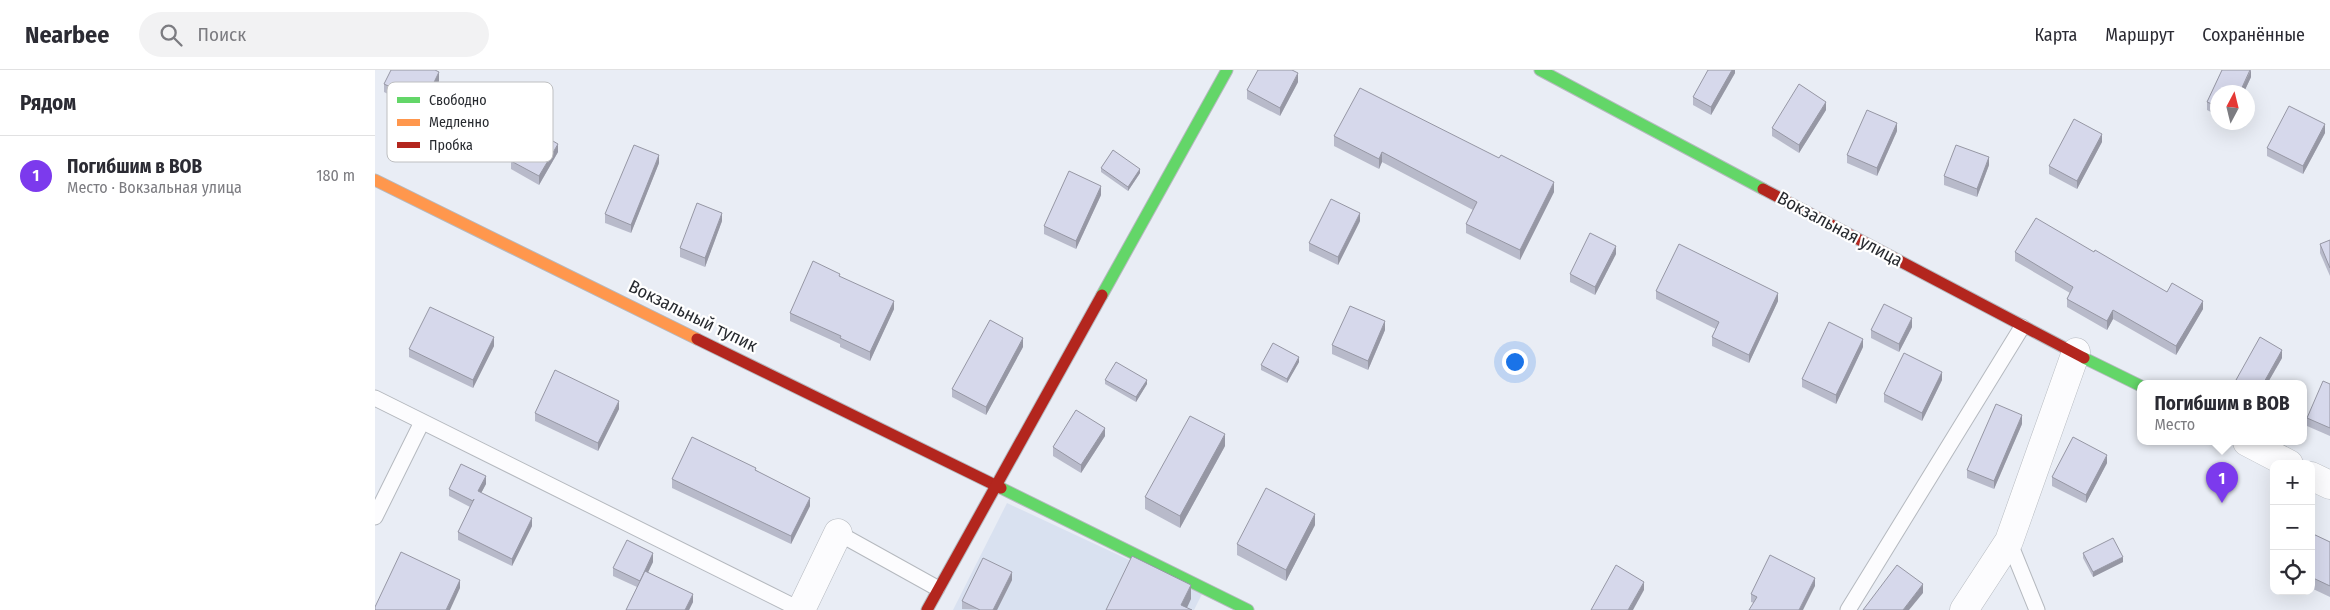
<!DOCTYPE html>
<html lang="ru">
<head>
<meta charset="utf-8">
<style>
	:root { --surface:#fff; --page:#f2f2f3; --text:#2b2b33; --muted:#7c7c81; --line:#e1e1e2; --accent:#7c3aed }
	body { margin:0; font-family:"Fira Sans Condensed",sans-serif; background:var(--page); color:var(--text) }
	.controls { position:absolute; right:15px; bottom:15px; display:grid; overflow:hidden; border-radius:10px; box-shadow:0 5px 20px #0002 }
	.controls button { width:45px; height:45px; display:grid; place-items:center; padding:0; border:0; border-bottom:1px solid var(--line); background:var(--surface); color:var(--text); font:25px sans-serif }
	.compass { position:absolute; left:1835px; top:15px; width:45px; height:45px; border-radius:50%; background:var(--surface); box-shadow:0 5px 20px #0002; rotate:7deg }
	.you { position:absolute; left:1139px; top:291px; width:18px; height:18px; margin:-12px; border:4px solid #fff; border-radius:50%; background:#1a73e8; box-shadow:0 0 0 8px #1a73e833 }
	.badge { display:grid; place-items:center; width:32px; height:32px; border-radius:50%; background:var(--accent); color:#fff; font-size:16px; font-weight:700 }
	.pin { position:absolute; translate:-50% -41px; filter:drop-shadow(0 1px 2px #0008) }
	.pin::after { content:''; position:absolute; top:26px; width:18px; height:15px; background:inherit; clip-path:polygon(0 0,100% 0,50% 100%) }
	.popup { position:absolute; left:1762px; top:310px; width:170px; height:65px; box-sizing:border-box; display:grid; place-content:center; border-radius:10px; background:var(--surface); filter:drop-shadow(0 1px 4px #0005); font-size:16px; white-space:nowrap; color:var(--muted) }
	.popup b { font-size:19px; color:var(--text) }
	.popup::after { content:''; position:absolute; left:50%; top:100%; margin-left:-10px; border:10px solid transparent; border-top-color:var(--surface) }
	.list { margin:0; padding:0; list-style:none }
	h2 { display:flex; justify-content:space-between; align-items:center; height:65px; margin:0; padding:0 20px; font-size:21px }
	h2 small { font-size:16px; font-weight:400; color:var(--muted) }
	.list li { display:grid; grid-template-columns:32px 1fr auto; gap:15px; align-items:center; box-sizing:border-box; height:80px; padding:0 20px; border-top:1px solid var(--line) }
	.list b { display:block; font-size:19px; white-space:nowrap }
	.list p { margin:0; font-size:16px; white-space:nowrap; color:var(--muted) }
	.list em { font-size:16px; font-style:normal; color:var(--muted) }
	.icon { flex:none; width:28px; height:28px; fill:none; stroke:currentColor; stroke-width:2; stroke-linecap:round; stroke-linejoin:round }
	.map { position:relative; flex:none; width:1955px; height:540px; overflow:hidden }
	header { display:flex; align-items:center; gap:30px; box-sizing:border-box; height:70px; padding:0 25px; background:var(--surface); border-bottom:1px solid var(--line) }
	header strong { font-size:24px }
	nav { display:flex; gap:28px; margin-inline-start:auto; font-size:18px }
	.search { width:350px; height:45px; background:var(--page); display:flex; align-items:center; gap:12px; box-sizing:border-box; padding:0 18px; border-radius:28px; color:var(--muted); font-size:19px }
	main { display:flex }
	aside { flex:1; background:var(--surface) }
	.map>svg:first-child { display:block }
	.built { fill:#d9e1f0 }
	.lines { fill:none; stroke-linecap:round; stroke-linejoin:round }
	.lane-casing { stroke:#b5b9bf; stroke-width:17 }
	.street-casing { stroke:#b5b9bf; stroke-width:29 }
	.fast-casing { stroke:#b5b9bf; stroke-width:13 }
	.slow-casing { stroke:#b5b9bf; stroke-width:13 }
	.jam-casing { stroke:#b5b9bf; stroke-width:13 }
	.lane { stroke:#fcfcfe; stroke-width:15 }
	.street { stroke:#fcfcfe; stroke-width:28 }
	.fast { stroke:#63d668; stroke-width:11 }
	.slow { stroke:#ff974d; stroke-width:11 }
	.jam { stroke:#b3261e; stroke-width:11 }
	.wall { fill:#b8baca }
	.shaded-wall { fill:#9697a4 }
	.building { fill:#d6d8eb; stroke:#9697a4 }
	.labels { text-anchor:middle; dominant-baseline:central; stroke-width:4.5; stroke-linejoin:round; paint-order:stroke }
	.street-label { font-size:18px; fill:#272a2f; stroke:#fff }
	.key { fill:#fff; stroke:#bebfc1; stroke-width:1 }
	.key-label { font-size:14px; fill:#272a2f }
</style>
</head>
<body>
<header>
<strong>Nearbee</strong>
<div class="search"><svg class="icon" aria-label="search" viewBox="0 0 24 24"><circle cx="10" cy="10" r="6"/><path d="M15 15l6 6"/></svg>Поиск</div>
<nav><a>Карта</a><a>Маршрут</a><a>Сохранённые</a></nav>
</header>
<main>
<aside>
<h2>Рядом<small></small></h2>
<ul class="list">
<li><span class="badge">1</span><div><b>Погибшим в ВОВ</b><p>Место · Вокзальная улица</p></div><em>180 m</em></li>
</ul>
</aside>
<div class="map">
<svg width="1955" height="540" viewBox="0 0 1955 540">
	<rect width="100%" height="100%" fill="#e9edf5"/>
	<path class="built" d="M632 433 827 524 819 540H578Z"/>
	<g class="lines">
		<g class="lane-casing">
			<g id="lane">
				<path d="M0 328 426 540"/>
				<path d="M0 447 47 352"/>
				<path d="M463 463 562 518"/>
				<path d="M1634 471 1662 540"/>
				<path d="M1473 540 1647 257"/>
			</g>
		</g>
		<g class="street-casing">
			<g id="street">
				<path d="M1872 372 1914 394"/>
				<path d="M1936 406 1955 415"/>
				<path d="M426 540 463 463"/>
				<path d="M1589 540 1634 471 1701 282"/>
			</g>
		</g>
		<g class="fast-casing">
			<g id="fast">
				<path d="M1165 0 1388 119"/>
				<path d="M727 225 852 0"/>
				<path d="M1709 288 1766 316"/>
				<path d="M626 418 873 540"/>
			</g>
		</g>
		<g class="slow-casing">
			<path id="slow" d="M0 110 322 269"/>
		</g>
		<g class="jam-casing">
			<g id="jam">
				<path d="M1388 119 1709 288"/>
				<path d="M322 269 626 418"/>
				<path d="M552 540 727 225"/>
			</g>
		</g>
		<use href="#lane" class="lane"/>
		<use href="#street" class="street"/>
		<use href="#fast" class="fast"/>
		<use href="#slow" class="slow"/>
		<use href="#jam" class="jam"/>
	</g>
	<g class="wall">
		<path d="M1360 0V3L1336 45 1318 35V27Z"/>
		<path d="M1847 0H1876V7L1869 22H1842V45L1832 40V32Z"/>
		<path d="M64 11 49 42 9 22V14Z"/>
		<path d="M923 12 905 46 872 29V20Z"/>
		<path d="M1451 40 1424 83 1397 66V58Z"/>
		<path d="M1522 61 1502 106 1472 93V85Z"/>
		<path d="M1950 63 1928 104 1892 86V78Z"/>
		<path d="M959 66 1179 122 1145 190 1091 163V154L1098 140 1007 92 1004 99 959 76Z"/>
		<path d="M1727 72 1702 119 1674 104V96Z"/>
		<path d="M183 82 164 115 136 99V91Z"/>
		<path d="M284 93 256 163 230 153V144Z"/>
		<path d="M1614 95 1602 127 1569 115V106Z"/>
		<path d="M726 98 765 103 753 121 726 102Z"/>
		<path d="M726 125 701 179 669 164V156Z"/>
		<path d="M347 151 330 197 305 187V178Z"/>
		<path d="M985 151 963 195 934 181V173Z"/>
		<path d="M1955 170V206L1945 183V174Z"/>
		<path d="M1640 182H1719L1792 222 1828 239 1801 285 1738 249 1732 260 1692 237V229L1695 223 1640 191Z"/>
		<path d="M1241 184 1220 225 1195 212V204Z"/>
		<path d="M465 207 519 239 495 291 465 277V274L415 251V243Z"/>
		<path d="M1281 221 1403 231 1374 293 1337 276V267L1341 259 1281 229Z"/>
		<path d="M1537 257 1524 282 1496 268V260Z"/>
		<path d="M1010 260 993 300 957 284V275Z"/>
		<path d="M119 276 98 318 34 287V279Z"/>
		<path d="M648 277 611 345 577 327V319Z"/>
		<path d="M1488 277 1461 334 1427 317V309Z"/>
		<path d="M1907 288 1892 314H1861V310Z"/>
		<path d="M924 292 912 313 886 300V295Z"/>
		<path d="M730 310 772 314 761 332 730 314Z"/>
		<path d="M1567 310 1547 351 1509 332V324Z"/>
		<path d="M1955 314V366L1932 356V348Z"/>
		<path d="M244 339 223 381 160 351V343Z"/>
		<path d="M1647 354 1619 419 1592 408V400Z"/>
		<path d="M730 366 706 403 678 386V377Z"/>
		<path d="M850 376 805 458 770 439V427Z"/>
		<path d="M1732 393 1711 433 1677 416V407Z"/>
		<path d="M381 400 435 436 416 474 297 418V409Z"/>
		<path d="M111 414 106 423 157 456 137 496 83 470V462L95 437 74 426V419Z"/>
		<path d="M940 455 911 511 862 485V474Z"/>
		<path d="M1936 463 1955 472V527L1936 518Z"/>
		<path d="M1708 483 1748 492 1718 507 1708 488Z"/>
		<path d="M278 492 273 502 318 532 314 540H251L262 517 238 506V498Z"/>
		<path d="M637 510 622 540 587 539V531Z"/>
		<path d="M1440 516 1379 533 1376 532V524Z"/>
	</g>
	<g class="shaded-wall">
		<path d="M1357 0H1360V3L1336 45V37Z"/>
		<path d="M1876 0V7L1869 22H1865Z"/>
		<path d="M64 2V11L49 42V33Z"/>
		<path d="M923 3V12L905 46V38Z"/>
		<path d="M1451 32V40L1424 83V75Z"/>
		<path d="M1522 53V61L1502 106V98Z"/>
		<path d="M1950 54V63L1928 104V96Z"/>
		<path d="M1727 64V72L1702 119V111Z"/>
		<path d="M183 74V82L164 115V106Z"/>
		<path d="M1007 82V92L1004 99V89Z"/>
		<path d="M284 85V93L256 163V155Z"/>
		<path d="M1614 87V95L1602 127V119Z"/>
		<path d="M765 99V103L753 121V117Z"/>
		<path d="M1179 112V122L1145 190V180Z"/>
		<path d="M726 116V125L701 179V171Z"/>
		<path d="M347 143V151L330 197V188Z"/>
		<path d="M985 143V151L963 195V187Z"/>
		<path d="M1241 176V184L1220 225V217Z"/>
		<path d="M1403 223V231L1374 293V285Z"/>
		<path d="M519 231V239L495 291V282Z"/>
		<path d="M1828 231V239L1801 285V276Z"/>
		<path d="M1738 240V249L1732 260V251Z"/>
		<path d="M1537 248V257L1524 282V274Z"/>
		<path d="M1010 251V260L993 300V291Z"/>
		<path d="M119 267V276L98 318V310Z"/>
		<path d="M648 268V277L611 345V337Z"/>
		<path d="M1488 269V277L1461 334V325Z"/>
		<path d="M1907 280V288L1892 314H1888Z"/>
		<path d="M924 287V292L912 313V309Z"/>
		<path d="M1567 302V310L1547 351V343Z"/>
		<path d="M772 310V314L761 332V327Z"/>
		<path d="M244 331V339L223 381V373Z"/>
		<path d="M1647 345V354L1619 419V411Z"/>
		<path d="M730 358V366L706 403V395Z"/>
		<path d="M850 364V376L805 458V446Z"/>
		<path d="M1732 385V393L1711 433V425Z"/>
		<path d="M111 406V414L103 429V421Z"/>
		<path d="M435 428V436L416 474V466Z"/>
		<path d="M940 444V455L911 511V500Z"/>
		<path d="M157 448V456L137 496V489Z"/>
		<path d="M278 483V492L265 519V511Z"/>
		<path d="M1748 487V492L1718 507V502Z"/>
		<path d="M637 502V510L622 540H618Z"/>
		<path d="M1440 508V516L1428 540H1424Z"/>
		<path d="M85 510V518L75 540H71Z"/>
		<path d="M1269 512V520L1258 540H1253Z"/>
		<path d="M1548 514V523L1534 540H1528Z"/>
		<path d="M816 515V529L811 540 806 535Z"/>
		<path d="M318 524V532L314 540H310Z"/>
	</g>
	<g class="building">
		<path d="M16 0H60L64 2 49 33 9 14Z"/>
		<path d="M883 0H917L923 3 905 38 872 20Z"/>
		<path d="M1333 0H1357L1336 37 1318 27Z"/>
		<path d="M1847 0H1875L1865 22H1842V36L1832 32Z"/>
		<path d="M1424 14 1451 32 1424 75 1397 58Z"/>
		<path d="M985 18 1124 88 1126 85 1179 112 1145 180 1091 154 1102 132 1007 82 1004 89 959 66Z"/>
		<path d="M1914 36 1950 54 1928 96 1892 78Z"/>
		<path d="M1492 40 1522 53 1502 98 1472 85Z"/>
		<path d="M1699 49 1727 64 1702 111 1674 96Z"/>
		<path d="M154 57 183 74 164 106 136 91Z"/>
		<path d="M259 75 284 85 256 155 230 144Z"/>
		<path d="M1581 75 1614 87 1602 119 1569 106Z"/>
		<path d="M738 80 765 99 753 117 726 98Z"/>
		<path d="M694 101 726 116 701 171 669 156Z"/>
		<path d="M956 129 985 143 963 187 934 173Z"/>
		<path d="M322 133 347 143 330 188 305 178Z"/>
		<path d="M1661 148 1719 182 1720 180 1792 222 1797 213 1828 231 1801 276 1738 240 1732 251 1692 229 1698 217 1640 182Z"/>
		<path d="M1215 163 1241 176 1220 217 1195 204Z"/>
		<path d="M1955 170V198L1945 174Z"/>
		<path d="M1304 174 1403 223 1374 285 1337 267 1344 252 1281 221Z"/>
		<path d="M438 191 465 204 464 206 519 231 495 282 465 268 466 266 415 243Z"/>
		<path d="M1509 234 1537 248 1524 274 1496 260Z"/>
		<path d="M975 236 1010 251 993 291 957 275Z"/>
		<path d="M55 237 119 267 98 310 34 279Z"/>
		<path d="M615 250 648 268 611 337 577 319Z"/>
		<path d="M1454 252 1488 269 1461 325 1427 309Z"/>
		<path d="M1885 267 1907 280 1888 314H1868L1861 310Z"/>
		<path d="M898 273 924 287 912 309 886 295Z"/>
		<path d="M1529 283 1567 302 1547 343 1509 324Z"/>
		<path d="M741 292 772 310 761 327 730 310Z"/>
		<path d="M180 300 244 331 223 373 160 343Z"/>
		<path d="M1948 311 1955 314V358L1932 348Z"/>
		<path d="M1621 334 1647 345 1619 411 1592 400Z"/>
		<path d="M701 340 730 358 706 395 678 377Z"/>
		<path d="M815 346 850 364 805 446 770 427Z"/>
		<path d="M317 367 381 398 380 400 435 428 416 466 297 409Z"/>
		<path d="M1698 367 1732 385 1711 425 1677 407Z"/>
		<path d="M86 394 111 406 103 421 157 448 137 489 83 462 99 429 98 431 74 419Z"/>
		<path d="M891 418 940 444 911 500 862 474Z"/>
		<path d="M1936 463 1955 472V516L1936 507Z"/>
		<path d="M1738 468 1748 487 1718 502 1708 483Z"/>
		<path d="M252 470 278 483 265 511 238 498Z"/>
		<path d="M26 482 85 510 71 540H0V537Z"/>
		<path d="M1395 485 1440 508 1424 540H1374L1382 527 1376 524Z"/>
		<path d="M757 486 816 515 806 535 817 540H731Z"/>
		<path d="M608 488 637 502 618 540H605L587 531Z"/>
		<path d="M1241 495 1269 512 1253 540H1216Z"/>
		<path d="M1522 495 1548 514 1528 540H1488Z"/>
		<path d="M270 501 318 524 310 540H251Z"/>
	</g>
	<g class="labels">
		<g class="street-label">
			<text transform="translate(1465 159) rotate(28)">Вокзальная улица</text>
			<text transform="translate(318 246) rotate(26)">Вокзальный тупик</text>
		</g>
	</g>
	<rect x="12" y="12" width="166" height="80" rx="8" class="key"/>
	<rect x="22" y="27" width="23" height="6" fill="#63d668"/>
	<rect x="22" y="49" width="23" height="7" fill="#ff974d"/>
	<rect x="22" y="72" width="23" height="6" fill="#b3261e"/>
	<g class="key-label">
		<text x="54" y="35">Свободно</text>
		<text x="54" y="57">Медленно</text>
		<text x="54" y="80">Пробка</text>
	</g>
</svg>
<div class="controls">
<button>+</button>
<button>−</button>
<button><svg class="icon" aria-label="locate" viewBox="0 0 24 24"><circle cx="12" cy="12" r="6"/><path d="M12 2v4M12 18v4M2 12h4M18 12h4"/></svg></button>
</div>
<svg class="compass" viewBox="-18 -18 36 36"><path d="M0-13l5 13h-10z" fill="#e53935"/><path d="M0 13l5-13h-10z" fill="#7c7c81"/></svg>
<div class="you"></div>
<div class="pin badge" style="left:1847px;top:433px">1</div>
<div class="popup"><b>Погибшим в ВОВ</b>Место</div>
</div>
</main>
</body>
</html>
